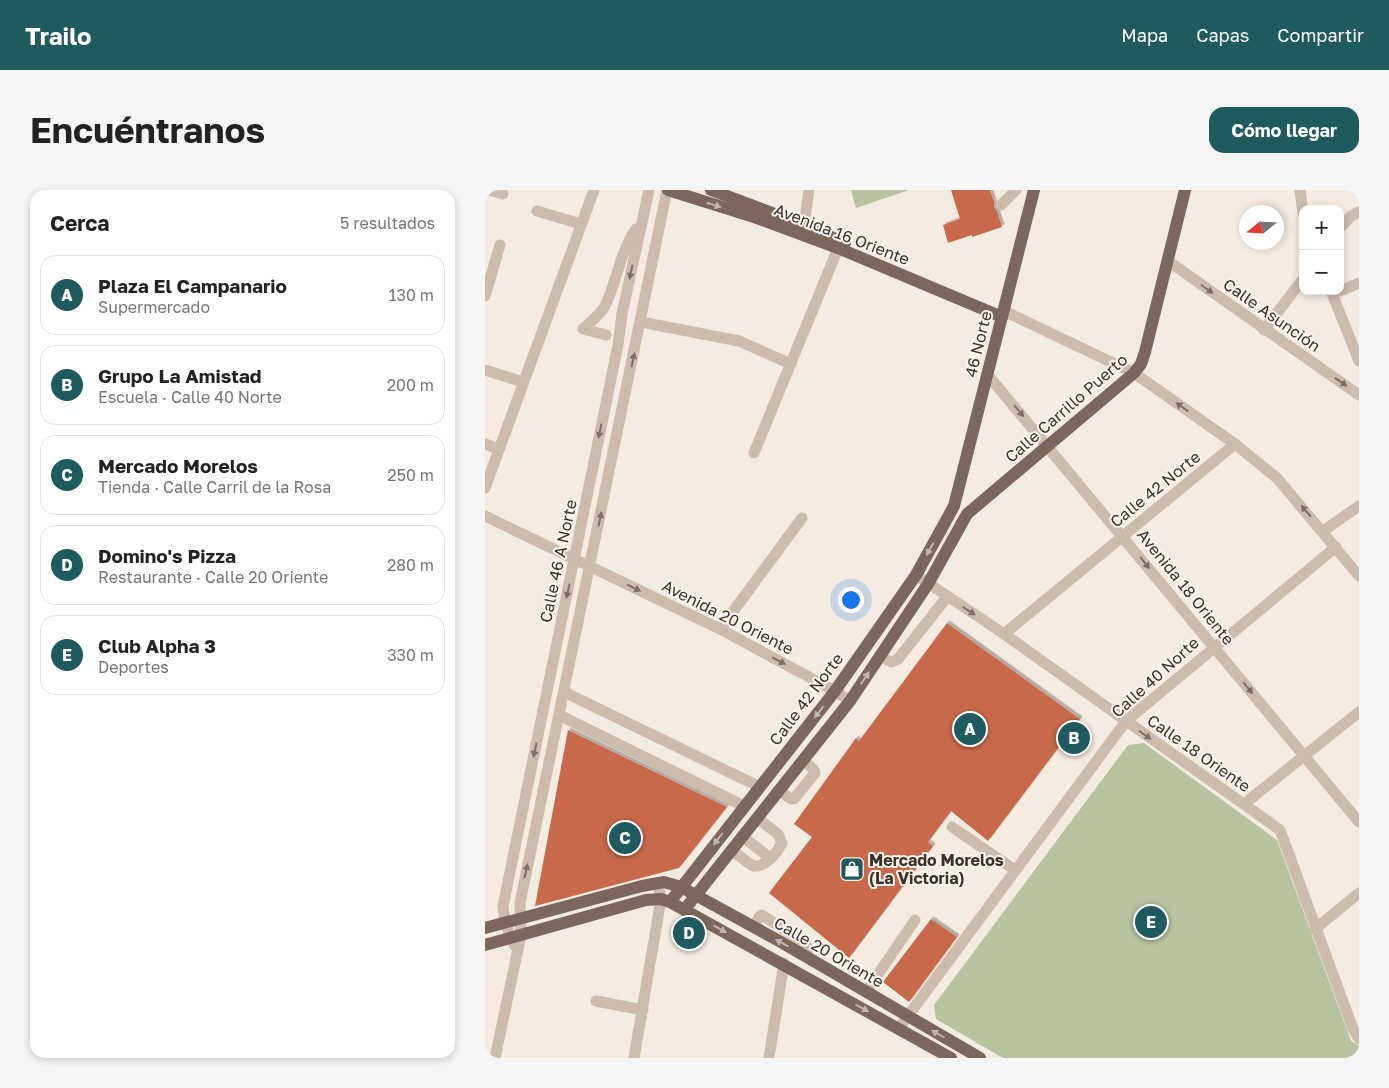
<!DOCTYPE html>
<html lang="es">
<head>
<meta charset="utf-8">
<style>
	:root { --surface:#fff; --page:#f6f6f6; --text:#222; --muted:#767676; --line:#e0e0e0; --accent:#1f5a5e }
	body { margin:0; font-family:"Golos Text",sans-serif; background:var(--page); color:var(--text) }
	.controls { position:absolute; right:15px; top:15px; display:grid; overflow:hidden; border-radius:10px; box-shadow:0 2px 8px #0003 }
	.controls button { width:45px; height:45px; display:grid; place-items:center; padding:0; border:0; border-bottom:1px solid var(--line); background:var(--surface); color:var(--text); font:25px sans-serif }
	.compass { position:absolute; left:754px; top:15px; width:45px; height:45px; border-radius:50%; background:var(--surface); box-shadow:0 2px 8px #0003; rotate:252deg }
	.you { position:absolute; left:365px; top:409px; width:18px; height:18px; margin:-12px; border:4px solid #fff; border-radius:50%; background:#1a73e8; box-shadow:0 0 0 8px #1a73e833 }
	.badge { display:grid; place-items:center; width:32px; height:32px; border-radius:50%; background:var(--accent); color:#fff; font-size:16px; font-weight:700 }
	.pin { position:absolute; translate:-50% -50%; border:2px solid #fff; box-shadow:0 1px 5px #0006 }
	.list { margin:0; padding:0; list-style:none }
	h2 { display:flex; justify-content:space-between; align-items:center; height:65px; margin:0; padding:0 20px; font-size:21px }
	h2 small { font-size:16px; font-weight:400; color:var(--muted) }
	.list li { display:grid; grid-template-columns:32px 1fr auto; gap:15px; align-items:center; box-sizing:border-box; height:80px; margin:0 10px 10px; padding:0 10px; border:1px solid var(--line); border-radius:15px }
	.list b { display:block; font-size:19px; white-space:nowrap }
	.list p { margin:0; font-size:16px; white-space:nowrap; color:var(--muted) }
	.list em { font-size:16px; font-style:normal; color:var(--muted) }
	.map { position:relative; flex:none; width:874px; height:868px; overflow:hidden; border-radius:15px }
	header { display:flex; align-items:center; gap:30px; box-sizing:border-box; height:70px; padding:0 25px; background:var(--accent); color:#fff }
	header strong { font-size:24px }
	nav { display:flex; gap:28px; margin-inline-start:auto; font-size:18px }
	.intro { display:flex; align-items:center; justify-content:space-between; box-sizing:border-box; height:120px; padding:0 30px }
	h1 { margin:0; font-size:35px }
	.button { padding:12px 22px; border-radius:15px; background:var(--accent); color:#fff; font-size:18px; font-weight:700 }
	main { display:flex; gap:30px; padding:0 30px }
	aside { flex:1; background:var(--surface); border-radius:15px; box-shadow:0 2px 8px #0003 }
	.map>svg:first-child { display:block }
	.green { fill:#b8c4a0 }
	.building { fill:#c8694b; filter:url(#shadow) }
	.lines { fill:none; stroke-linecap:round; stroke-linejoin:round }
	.minor { stroke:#cdbbac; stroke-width:11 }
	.major { stroke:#7d675c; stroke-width:12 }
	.oneway { fill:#c2b5ac }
	.oneway2 { fill:#7d6f65 }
	.labels { text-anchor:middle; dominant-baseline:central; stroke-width:4; stroke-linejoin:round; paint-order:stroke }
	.street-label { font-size:16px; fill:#3b302b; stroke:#fbf5ee }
	.poi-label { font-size:16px; font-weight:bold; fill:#3b302b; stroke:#fbf5ee; text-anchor:start }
</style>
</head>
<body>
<header>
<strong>Trailo</strong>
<nav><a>Mapa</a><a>Capas</a><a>Compartir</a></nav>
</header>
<div class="intro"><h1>Encuéntranos</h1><a class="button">Cómo llegar</a></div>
<main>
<aside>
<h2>Cerca<small>5 resultados</small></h2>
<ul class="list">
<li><span class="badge">A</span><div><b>Plaza El Campanario</b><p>Supermercado</p></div><em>130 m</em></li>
<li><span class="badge">B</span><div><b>Grupo La Amistad</b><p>Escuela · Calle 40 Norte</p></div><em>200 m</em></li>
<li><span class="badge">C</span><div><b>Mercado Morelos</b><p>Tienda · Calle Carril de la Rosa</p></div><em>250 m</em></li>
<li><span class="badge">D</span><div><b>Domino's Pizza</b><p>Restaurante · Calle 20 Oriente</p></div><em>280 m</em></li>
<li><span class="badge">E</span><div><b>Club Alpha 3</b><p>Deportes</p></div><em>330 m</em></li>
</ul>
</aside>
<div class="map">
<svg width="874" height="868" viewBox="0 0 874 868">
	<defs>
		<filter id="shadow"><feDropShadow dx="2.5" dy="-2.5" stdDeviation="0" flood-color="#0004"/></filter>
	</defs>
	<rect width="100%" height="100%" fill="#f4ebe1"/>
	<g class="green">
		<path d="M366 0H424L371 18Z"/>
		<path d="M659 553 792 650 866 851 874 856V868H518L451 829 449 815 643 555Z"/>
	</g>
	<g class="building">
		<path d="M466 0H505L509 12V17L512 21 517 37 487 47V45L463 53 458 35 475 29Z"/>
		<path d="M462 433 595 529 503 651 466 621 443 652 448 656 364 768 284 703 327 647 309 634 371 548 374 551Z"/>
		<path d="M83 540 242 617 194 678 50 716Z"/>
		<path d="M446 729 472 747 424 812 398 792Z"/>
	</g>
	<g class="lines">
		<g class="minor">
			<path d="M4 0 18 4"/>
			<path d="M815 0 818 23"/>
			<path d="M516 15 531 0"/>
			<path d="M52 21 96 34"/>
			<path d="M319 35 324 0"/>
			<path d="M855 38 866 26 874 22"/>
			<path d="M683 71 874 205"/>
			<path d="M846 101 874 171"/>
			<path d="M855 101 874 93"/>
			<path d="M0 106 15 55"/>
			<path d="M519 121 649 183 750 254 792 288 874 386"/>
			<path d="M156 132 254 151 306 174"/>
			<path d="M779 140 818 89"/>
			<path d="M121 145 98 139C105 132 116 124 120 116 132 91 135 62 151 39"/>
			<path d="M0 180 38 192"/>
			<path d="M502 184 874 632"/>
			<path d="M0 254 14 259"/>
			<path d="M269 263 356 51"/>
			<path d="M0 298 109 0"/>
			<path d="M0 326 235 439 350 501 365 511"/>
			<path d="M838 341 874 316"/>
			<path d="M431 385 519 444 795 640 868 839 874 849"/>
			<path d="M235 439 317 328"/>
			<path d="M519 444 750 254"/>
			<path d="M395 466 406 472 413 469 462 407"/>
			<path d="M79 502 275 597"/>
			<path d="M74 525 259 616"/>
			<path d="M294 600 306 609H309L330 583 328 579 318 570"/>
			<path d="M759 614 874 522"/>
			<path d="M467 637 530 680"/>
			<path d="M257 646 285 668"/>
			<path d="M246 660 268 676C280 678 292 663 297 653L293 644 272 628"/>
			<path d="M269 738 274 727 277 725 320 753 323 759 320 766"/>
			<path d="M830 739 874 703"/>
			<path d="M30 756 20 733 18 716 133 155 137 124 164 0"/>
			<path d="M381 802 430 730"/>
			<path d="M111 811 158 820"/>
			<path d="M414 838 641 531 851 357"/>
			<path d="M10 868 36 745 35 713 182 0"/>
			<path d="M149 868 176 709 173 693"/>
			<path d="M284 868 299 773"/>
		</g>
		<g class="major">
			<path d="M183 0 269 27 353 58 517 127"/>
			<path d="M226 0 319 35 360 53"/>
			<path d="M185 712 350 501 431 385 469 316 549 0"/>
			<path d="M200 719 365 511 443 394 482 324 649 183 656 174 660 162 700 0"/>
			<path d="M0 738 157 696 179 692 196 697 296 752 495 868"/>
			<path d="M0 755 161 710 176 709 185 712 466 868"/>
		</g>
	</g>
	<defs><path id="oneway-solid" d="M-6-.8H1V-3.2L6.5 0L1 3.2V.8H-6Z" transform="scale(1.25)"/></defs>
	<g class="oneway">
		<use href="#oneway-solid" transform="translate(229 15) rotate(18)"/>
		<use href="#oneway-solid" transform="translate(445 359) rotate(119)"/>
		<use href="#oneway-solid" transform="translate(380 488) rotate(-56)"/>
		<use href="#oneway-solid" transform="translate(334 522) rotate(128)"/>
		<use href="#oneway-solid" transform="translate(233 649) rotate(128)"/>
		<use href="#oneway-solid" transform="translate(235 739) rotate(29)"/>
		<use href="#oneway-solid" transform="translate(297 753) rotate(-151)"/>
		<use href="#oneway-solid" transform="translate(377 818) rotate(29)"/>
		<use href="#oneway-solid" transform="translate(453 844) rotate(-150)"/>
	</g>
	<g class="oneway2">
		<use href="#oneway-solid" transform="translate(146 82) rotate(102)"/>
		<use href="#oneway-solid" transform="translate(722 99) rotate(35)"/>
		<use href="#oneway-solid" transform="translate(148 170) rotate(-78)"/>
		<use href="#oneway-solid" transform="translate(856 192) rotate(34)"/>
		<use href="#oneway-solid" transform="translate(697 217) rotate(-145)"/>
		<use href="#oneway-solid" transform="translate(534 221) rotate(50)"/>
		<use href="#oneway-solid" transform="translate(115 241) rotate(101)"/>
		<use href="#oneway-solid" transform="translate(821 321) rotate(-130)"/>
		<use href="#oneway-solid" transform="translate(115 329) rotate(-78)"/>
		<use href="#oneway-solid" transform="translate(660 373) rotate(51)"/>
		<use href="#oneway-solid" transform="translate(149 398) rotate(26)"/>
		<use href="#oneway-solid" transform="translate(83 401) rotate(102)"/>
		<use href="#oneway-solid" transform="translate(484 421) rotate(33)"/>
		<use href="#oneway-solid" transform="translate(294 471) rotate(28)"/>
		<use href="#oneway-solid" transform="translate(763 498) rotate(50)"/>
		<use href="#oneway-solid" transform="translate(660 545) rotate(35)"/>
		<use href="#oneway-solid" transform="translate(50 560) rotate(102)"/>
		<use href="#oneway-solid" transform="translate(41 681) rotate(-78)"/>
	</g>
	<defs>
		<g id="shop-square" transform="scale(1.25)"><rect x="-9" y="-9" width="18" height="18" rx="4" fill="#1f5a5e" stroke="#fbf5ee"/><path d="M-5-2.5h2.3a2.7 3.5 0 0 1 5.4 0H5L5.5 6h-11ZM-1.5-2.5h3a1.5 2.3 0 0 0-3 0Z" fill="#fff"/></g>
	</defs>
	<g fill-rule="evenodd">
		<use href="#shop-square" x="367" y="679"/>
	</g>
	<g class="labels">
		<g class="street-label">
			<text transform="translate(357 44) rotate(21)">Avenida 16 Oriente</text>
			<text transform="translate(787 125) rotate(35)">Calle Asunción</text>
			<text transform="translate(493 154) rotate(-76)">46 Norte</text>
			<text transform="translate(581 218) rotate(-41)">Calle Carrillo Puerto</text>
			<text transform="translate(670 299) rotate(-39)">Calle 42 Norte</text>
			<text transform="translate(73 371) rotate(-78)">Calle 46 A Norte</text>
			<text transform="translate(701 397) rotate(51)">Avenida 18 Oriente</text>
			<text transform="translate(243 427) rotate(27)">Avenida 20 Oriente</text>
			<text transform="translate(670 487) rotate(-42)">Calle 40 Norte</text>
			<text transform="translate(321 509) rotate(-53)">Calle 42 Norte</text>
			<text transform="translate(714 563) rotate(35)">Calle 18 Oriente</text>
			<text transform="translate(344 762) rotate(30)">Calle 20 Oriente</text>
		</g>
		<g class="poi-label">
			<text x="384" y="670">Mercado Morelos<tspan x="384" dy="18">(La Victoria)</tspan></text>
		</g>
	</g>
</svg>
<div class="controls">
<button>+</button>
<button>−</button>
</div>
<svg class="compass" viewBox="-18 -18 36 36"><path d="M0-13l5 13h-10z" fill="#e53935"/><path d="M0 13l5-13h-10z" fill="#767676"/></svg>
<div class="you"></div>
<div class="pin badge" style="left:485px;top:539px">A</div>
<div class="pin badge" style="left:589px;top:548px">B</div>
<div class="pin badge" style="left:140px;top:648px">C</div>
<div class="pin badge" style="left:204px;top:743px">D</div>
<div class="pin badge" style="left:666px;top:732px">E</div>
</div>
</main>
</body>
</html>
